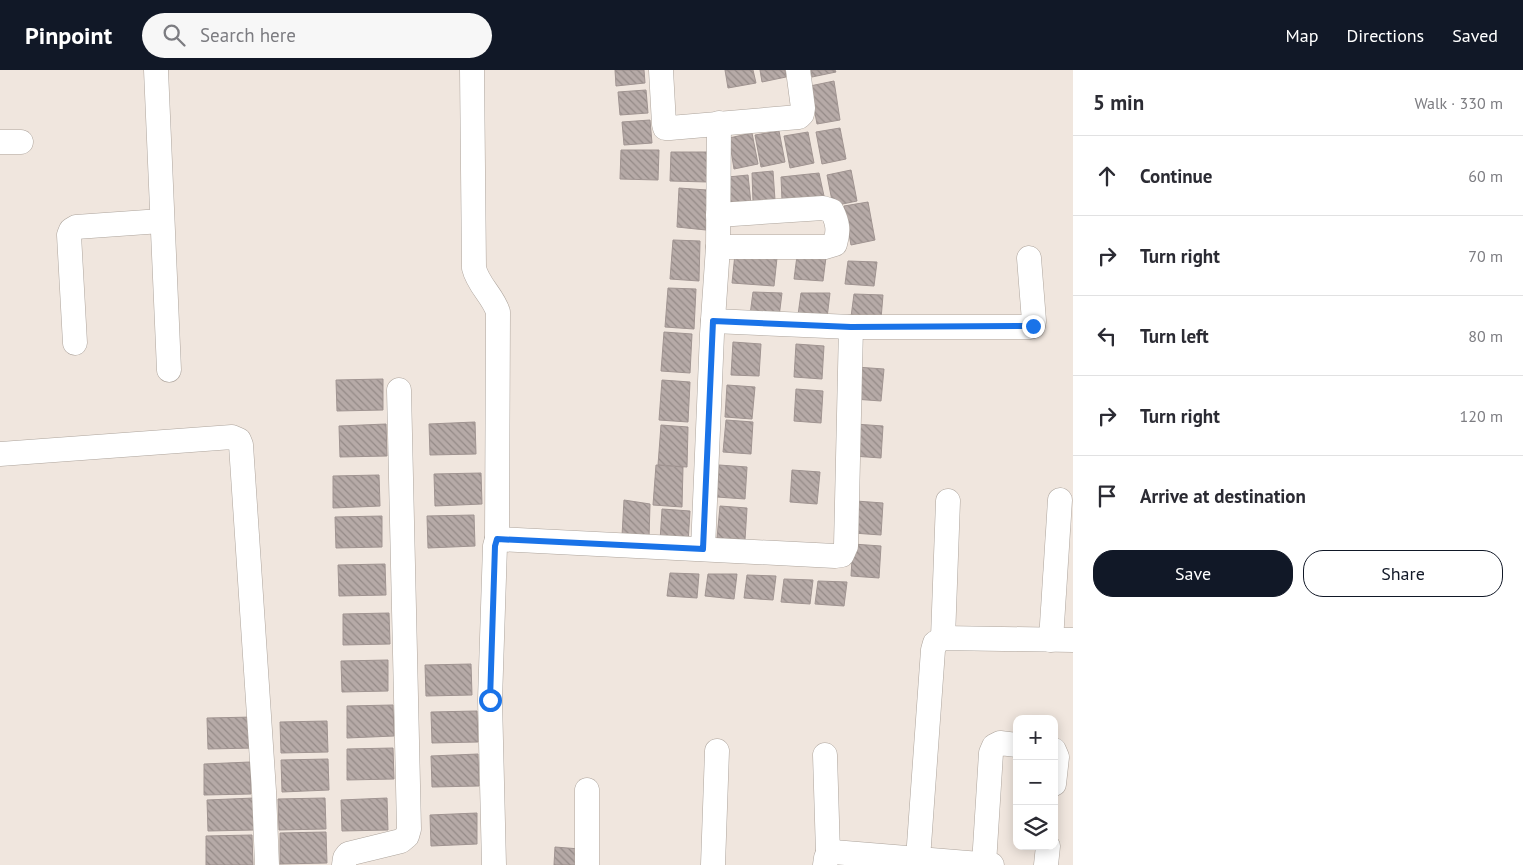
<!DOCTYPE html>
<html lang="en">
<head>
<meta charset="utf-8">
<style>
	:root { --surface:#fff; --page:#f7f7f7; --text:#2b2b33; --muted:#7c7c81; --line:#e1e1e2; --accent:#111827 }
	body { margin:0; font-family:"PT Sans",sans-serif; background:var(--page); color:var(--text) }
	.controls { position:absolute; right:15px; bottom:15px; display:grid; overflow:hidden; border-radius:10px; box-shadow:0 2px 12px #0003 }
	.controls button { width:45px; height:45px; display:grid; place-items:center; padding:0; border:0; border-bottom:1px solid var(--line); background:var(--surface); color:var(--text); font:25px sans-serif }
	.stop { position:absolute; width:15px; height:15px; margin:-11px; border:4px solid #1a73e8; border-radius:50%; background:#fff }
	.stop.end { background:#1a73e8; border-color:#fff; box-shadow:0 1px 5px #0008 }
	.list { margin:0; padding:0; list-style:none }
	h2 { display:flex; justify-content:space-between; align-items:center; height:65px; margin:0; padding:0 20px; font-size:21px }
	h2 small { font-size:16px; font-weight:400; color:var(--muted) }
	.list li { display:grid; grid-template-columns:32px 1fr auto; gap:15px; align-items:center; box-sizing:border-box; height:80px; padding:0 20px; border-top:1px solid var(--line) }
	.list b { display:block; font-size:19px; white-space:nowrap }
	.list em { font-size:16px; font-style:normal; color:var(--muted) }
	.actions { display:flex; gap:10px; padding:15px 20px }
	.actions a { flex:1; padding:11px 0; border:1px solid var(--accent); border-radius:20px; text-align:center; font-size:18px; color:var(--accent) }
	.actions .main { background:var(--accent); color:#fff }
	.icon { flex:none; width:28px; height:28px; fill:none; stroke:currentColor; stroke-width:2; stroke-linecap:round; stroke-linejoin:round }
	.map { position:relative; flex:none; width:1073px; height:795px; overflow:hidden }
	header { display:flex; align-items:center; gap:30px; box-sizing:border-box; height:70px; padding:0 25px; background:var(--accent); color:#fff }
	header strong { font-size:24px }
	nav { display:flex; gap:28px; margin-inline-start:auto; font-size:18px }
	.search { width:350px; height:45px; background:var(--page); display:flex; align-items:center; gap:12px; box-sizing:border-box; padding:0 18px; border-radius:28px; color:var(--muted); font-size:19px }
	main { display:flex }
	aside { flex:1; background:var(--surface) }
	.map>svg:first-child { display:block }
	.building { fill:url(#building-back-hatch); stroke:#a09491 }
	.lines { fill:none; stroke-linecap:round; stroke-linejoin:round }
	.minor-casing { stroke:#ada49c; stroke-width:25 }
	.minor { stroke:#fff; stroke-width:24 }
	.route { stroke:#1a73e8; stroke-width:6 }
</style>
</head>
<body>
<header>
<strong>Pinpoint</strong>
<div class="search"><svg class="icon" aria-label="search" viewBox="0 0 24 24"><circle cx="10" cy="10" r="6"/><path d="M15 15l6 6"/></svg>Search here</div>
<nav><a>Map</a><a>Directions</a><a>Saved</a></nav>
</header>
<main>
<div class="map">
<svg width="1073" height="795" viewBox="0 0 1073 795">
	<defs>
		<pattern id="building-back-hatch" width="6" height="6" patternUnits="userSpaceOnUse" patternTransform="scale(1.25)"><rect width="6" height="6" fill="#b6aaa7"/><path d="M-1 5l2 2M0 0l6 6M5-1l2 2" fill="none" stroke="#948a87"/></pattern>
	</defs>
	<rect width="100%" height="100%" fill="#f0e6de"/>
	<g class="building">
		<path d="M615 0H644L645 13 616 16Z"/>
		<path d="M725 0H753L756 13 728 18Z"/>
		<path d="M760 0H785L786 7 762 12Z"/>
		<path d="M811 0H835L836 2 812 7Z"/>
		<path d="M834 11 840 50 817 54 810 16Z"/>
		<path d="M646 20 648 43 620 45 618 22Z"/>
		<path d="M650 50 652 73 624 75 622 52Z"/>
		<path d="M840 58 846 89 822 94 816 62Z"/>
		<path d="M779 61 785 92 761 97 755 65Z"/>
		<path d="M808 62 814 93 790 98 784 66Z"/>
		<path d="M752 63 758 94 734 99 729 68Z"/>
		<path d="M621 80H659L658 110 620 109Z"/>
		<path d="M671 82H709L708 112 670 111Z"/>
		<path d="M851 100 857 131 833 136 827 105Z"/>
		<path d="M773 101 775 130 753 132 752 103Z"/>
		<path d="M819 103 824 126 782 130 781 107Z"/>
		<path d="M748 105 751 134 729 136 728 107Z"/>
		<path d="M679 118 707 120 706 160 677 157Z"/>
		<path d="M868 132 875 170 851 175 844 136Z"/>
		<path d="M673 170 700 171 699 211 670 209Z"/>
		<path d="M735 184 777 188 774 216 732 213Z"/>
		<path d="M797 186 826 187 823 211 794 209Z"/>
		<path d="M848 191 877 192 874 216 845 214Z"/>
		<path d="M668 218 696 219 694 259 665 257Z"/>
		<path d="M753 222 782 223 779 247 750 245Z"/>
		<path d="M801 223H830L827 248 798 245Z"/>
		<path d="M854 224 883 225 881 249 851 247Z"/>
		<path d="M664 262 692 264 690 303 661 301Z"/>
		<path d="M733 272 761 274 759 306 731 305Z"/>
		<path d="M796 274 824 276 822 309 794 307Z"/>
		<path d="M856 297 884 299 881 331 854 329Z"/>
		<path d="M383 309V340L337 341 336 310Z"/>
		<path d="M662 310 690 312 688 352 659 350Z"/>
		<path d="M727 315 755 317 752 349 725 347Z"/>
		<path d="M796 319 823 321 821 353 794 351Z"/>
		<path d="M726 350 753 352 751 384 723 382Z"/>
		<path d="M475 352 476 384 430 385 429 354Z"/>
		<path d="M386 354 387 386 340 387 339 356Z"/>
		<path d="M855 354 883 356 881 388 853 386Z"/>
		<path d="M661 355 688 357 687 397 658 395Z"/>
		<path d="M656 395 683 397 682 437 653 435Z"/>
		<path d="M719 395 747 397 745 429 717 427Z"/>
		<path d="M792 400 820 402 817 434 790 432Z"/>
		<path d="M481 403 482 434 435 436 434 404Z"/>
		<path d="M379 405 380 436 333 438V406Z"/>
		<path d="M624 430 650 434 649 469 622 466Z"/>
		<path d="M856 431 883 433 881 465 853 463Z"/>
		<path d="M720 436 747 438 745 470 717 468Z"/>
		<path d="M662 439 690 441 688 473 660 471Z"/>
		<path d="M474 445 475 476 428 478 427 446Z"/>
		<path d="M382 446V477L336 478 335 447Z"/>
		<path d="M853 474 881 476 879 508 851 506Z"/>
		<path d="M385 494 386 525 339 526 338 495Z"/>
		<path d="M670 503 699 504 697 528 667 526Z"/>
		<path d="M708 504H737L734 529 705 526Z"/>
		<path d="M747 505 776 506 773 530 744 528Z"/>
		<path d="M784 509 813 510 810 534 781 532Z"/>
		<path d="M818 511 847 512 844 536 815 534Z"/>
		<path d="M389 543 390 574 343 575V544Z"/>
		<path d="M388 590V621L342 622 341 591Z"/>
		<path d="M471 594 472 625 426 626 425 595Z"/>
		<path d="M393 635 394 666 347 668V636Z"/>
		<path d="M477 641 478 672 432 673 431 642Z"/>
		<path d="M254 647V678L208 679 207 648Z"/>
		<path d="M327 651 328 682 281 683 280 652Z"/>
		<path d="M393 678 394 709 347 710V679Z"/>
		<path d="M478 684 479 716 432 717 431 686Z"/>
		<path d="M328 689 329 720 282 722 281 690Z"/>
		<path d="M250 692 251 724 204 725V694Z"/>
		<path d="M254 728V760L208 761 207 730Z"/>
		<path d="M325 728 326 759 279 760 278 729Z"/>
		<path d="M387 728 388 760 342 761 341 730Z"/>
		<path d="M477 743V774L431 776 430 745Z"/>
		<path d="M326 762 327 793 280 794V763Z"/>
		<path d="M252 765 253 795H206V766Z"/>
		<path d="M555 777 580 779 579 795H554Z"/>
	</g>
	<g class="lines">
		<g class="minor-casing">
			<g id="minor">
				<path d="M156 0 169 300"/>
				<path d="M472 0 474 198C478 215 493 226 498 242L497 469"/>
				<path d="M661 0 664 54 665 58H670L799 47 802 44 803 38 798 0"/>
				<path d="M0 72H21"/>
				<path d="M718 145 823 138 832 141C838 153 839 161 835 174L825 177H718"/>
				<path d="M713 251 851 257H1029L1033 256 1034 251 1029 188"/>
				<path d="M75 273 69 165 71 160 76 157 161 151"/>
				<path d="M0 384 232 367 239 370 241 375 264 721 267 795"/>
				<path d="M703 479 712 264 718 177 719 53"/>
				<path d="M943 568 948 431"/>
				<path d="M1051 570 1060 430"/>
				<path d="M1054 680 1057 687 1054 714"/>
				<path d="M825 685 828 783"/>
				<path d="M587 720V795"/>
				<path d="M918 789 933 580 935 573 943 568 1073 570"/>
				<path d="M984 794 991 683 994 676 1000 673 1017 675"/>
				<path d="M344 795 345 788 348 784 401 771 407 766 409 759 399 320"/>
				<path d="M494 795 490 630 495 476 497 469 835 486 842 485 846 476 851 257"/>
				<path d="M713 795 717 681"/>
				<path d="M825 795 826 788 828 783 833 782 992 795"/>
				<path d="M1046 795 1048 776"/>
			</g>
		</g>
		<use href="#minor" class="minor"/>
	</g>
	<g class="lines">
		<path class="route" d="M490 630 495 476 497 469 703 479 713 251 851 257 1033 256"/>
	</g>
</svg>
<div class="controls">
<button>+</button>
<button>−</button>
<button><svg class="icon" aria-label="layers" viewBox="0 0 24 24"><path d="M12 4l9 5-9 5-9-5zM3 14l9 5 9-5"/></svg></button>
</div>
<div class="stop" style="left:490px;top:630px"></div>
<div class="stop end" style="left:1033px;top:256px"></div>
</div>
<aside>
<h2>5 min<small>Walk · 330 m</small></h2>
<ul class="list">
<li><svg class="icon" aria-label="ahead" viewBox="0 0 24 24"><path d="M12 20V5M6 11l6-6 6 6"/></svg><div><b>Continue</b></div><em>60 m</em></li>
<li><svg class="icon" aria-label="right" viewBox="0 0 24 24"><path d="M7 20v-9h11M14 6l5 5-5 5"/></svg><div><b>Turn right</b></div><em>70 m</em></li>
<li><svg class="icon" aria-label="left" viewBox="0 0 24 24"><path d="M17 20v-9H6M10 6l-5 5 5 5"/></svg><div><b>Turn left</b></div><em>80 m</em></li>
<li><svg class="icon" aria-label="right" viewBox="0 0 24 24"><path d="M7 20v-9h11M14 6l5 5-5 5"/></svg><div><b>Turn right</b></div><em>120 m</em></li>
<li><svg class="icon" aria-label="arrive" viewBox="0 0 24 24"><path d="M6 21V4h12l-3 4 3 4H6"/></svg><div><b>Arrive at destination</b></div></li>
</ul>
<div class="actions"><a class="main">Save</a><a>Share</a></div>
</aside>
</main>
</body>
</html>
